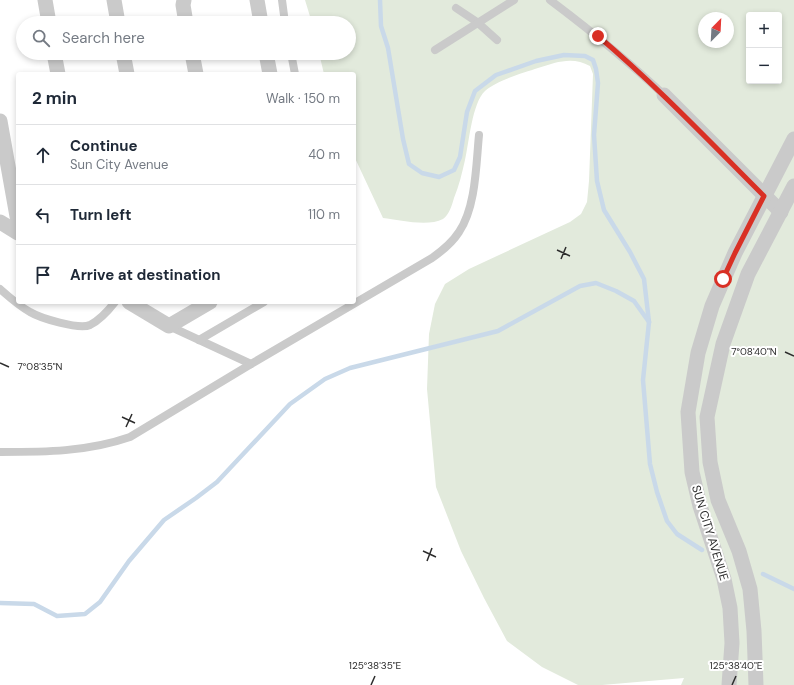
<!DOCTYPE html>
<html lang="en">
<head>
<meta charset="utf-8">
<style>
	:root { --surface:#fff; --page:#f2f2f3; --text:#1f2937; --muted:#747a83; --line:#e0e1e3 }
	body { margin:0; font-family:"DM Sans",sans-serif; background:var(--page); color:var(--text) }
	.controls { position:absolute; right:12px; top:12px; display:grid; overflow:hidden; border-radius:4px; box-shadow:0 2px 6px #0003 }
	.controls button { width:36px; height:36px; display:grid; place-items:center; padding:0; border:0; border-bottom:1px solid var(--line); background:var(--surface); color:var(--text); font:20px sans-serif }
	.compass { position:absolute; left:698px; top:12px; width:36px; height:36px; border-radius:50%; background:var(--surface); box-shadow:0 2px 6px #0003; rotate:24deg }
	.stop { position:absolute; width:12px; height:12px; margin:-9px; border:3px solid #d93025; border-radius:50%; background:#fff }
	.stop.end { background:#d93025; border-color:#fff; box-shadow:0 1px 4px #0008 }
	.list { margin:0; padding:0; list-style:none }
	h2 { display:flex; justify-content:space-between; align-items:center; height:52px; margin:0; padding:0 16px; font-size:17px }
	h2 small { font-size:13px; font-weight:400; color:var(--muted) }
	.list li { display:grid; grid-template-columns:26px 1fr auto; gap:12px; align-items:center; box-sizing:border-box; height:60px; padding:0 16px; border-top:1px solid var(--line) }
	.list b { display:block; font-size:15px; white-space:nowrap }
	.list p { margin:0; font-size:13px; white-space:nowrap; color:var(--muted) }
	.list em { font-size:13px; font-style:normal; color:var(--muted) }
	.icon { flex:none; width:22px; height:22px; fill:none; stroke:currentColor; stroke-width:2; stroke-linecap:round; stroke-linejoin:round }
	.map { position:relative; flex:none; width:794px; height:685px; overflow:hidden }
	.search { position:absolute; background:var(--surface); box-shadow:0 2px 6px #0003; left:16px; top:16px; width:340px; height:44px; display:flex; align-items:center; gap:10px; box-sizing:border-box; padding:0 14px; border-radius:22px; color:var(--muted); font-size:15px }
	.panel { position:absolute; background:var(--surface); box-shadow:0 2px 6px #0003; left:16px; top:72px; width:340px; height:232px; border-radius:4px }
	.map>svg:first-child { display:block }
	.green { fill:#e2eadc; fill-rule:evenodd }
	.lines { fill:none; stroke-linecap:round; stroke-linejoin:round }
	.stream { stroke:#c9d9e9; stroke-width:4.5 }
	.lane { stroke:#cacaca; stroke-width:8 }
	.street { stroke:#cacaca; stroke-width:15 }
	.route { stroke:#d93025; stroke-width:5 }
	.ticks { fill:none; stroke:#2d2d2d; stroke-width:1.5 }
	.labels { text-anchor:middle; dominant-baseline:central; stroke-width:4; stroke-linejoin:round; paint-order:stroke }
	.street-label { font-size:12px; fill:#2d2d2d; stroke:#fff }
	.ticks-label { font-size:10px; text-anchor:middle; fill:#2d2d2d; stroke:#fff; stroke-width:4; stroke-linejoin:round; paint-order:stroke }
</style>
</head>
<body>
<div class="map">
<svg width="794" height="685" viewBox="0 0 794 685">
	<rect width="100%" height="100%" fill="#fff"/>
	<path class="green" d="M305 0H794V685H681L684 678 602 685H578L542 667 507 641 484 598 461 551 436 487 427 389 429 334 435 304 445 284 469 269 570 222 581 214 587 202 589 181 593 74 590 66C573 56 556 62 538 68 523 73 497 80 485 91 472 103 469 143 465 160 462 173 459 186 454 198 452 205 449 215 443 219 428 227 399 220 383 218L354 156V74H324L319 53H349V23H312ZM749 15H779V81H749ZM704 18H728V42H704Z"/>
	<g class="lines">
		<g class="stream">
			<path d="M380 0 381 26 388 48 403 139 409 164 422 173 439 177 454 170 460 157 467 112 475 91 496 75 536 61 564 55 585 56 593 60 596 69 598 83 594 135 597 181 604 210 630 252 644 279 649 322 643 380 650 464 657 492 667 521 677 534 702 550"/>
			<path d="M763 574 794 589"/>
			<path d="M0 603 34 604 57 616 85 614 100 602 129 561 164 520 196 498 217 482 290 404 325 379 350 368 498 331 580 286 596 283 616 291 634 301 649 322"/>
		</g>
		<g class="lane">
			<path d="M282 0 285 23"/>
			<path d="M550 0C590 30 628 61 664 95"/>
			<path d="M456 8 477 22 497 40"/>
			<path d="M435 50 514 0"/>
			<path d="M291 53 295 74"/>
			<path d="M0 289C9 297 19 306 30 312 40 318 79 330 90 325 100 320 108 311 115 302"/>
			<path d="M169 326 251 364"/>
			<path d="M199 340 264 302"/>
			<path d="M0 452C44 452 87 452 130 437L251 364 432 258C442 251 452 243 459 232 476 207 476 165 479 135"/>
		</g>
		<g class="street">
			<path d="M45 0 49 23"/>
			<path d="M114 0 118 23"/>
			<path d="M184 0 183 5 186 23"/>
			<path d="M257 0 261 23"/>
			<path d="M54 53 58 74"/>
			<path d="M123 53 127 74"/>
			<path d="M192 53 196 74"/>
			<path d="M266 53 270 74"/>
			<path d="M664 95 781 212"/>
			<path d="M0 121 18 222"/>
			<path d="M0 222 18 233"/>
			<path d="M129 302 169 326 210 302"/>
			<path d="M729 685 732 643 730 608 724 579 700 506 692 472 688 412 698 353 712 306 735 253 794 139"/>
			<path d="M756 685 754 631 750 589 739 551 718 500 710 462 707 417 723 344 748 274 794 186"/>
		</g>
	</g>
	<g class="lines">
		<path class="route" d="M598 36C657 86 710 142 764 196L735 253 723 279"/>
	</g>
	<path class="ticks" d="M557 250 570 256M561 259 566 247M785 352 794 356M0 363 9 367M122 417 135 423M126 427 132 414M423 551 436 557M427 561 432 548M371 685 375 676M732 685 736 676"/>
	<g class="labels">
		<g class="street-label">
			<text transform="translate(710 533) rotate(73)">SUN CITY AVENUE</text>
		</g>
	</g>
	<g class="ticks-label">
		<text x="754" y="355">7°08'40"N</text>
		<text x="40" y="370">7°08'35"N</text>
		<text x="375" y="669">125°38'35"E</text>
		<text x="736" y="669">125°38'40"E</text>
	</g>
</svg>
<div class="controls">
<button>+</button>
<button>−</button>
</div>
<svg class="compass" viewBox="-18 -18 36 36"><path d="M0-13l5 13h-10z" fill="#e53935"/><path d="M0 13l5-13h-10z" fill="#747a83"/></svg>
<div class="stop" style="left:723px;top:279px"></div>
<div class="stop end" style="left:598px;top:36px"></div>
<div class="search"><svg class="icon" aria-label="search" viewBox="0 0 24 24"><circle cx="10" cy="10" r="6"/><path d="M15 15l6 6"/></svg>Search here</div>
<section class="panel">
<h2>2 min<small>Walk · 150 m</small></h2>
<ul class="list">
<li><svg class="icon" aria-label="ahead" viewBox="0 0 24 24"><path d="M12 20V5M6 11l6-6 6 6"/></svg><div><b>Continue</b><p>Sun City Avenue</p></div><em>40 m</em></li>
<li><svg class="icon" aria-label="left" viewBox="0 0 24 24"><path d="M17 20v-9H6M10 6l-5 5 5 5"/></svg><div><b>Turn left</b></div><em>110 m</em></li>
<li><svg class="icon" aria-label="arrive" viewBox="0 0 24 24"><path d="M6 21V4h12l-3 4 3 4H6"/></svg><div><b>Arrive at destination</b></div></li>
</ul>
</section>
</div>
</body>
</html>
